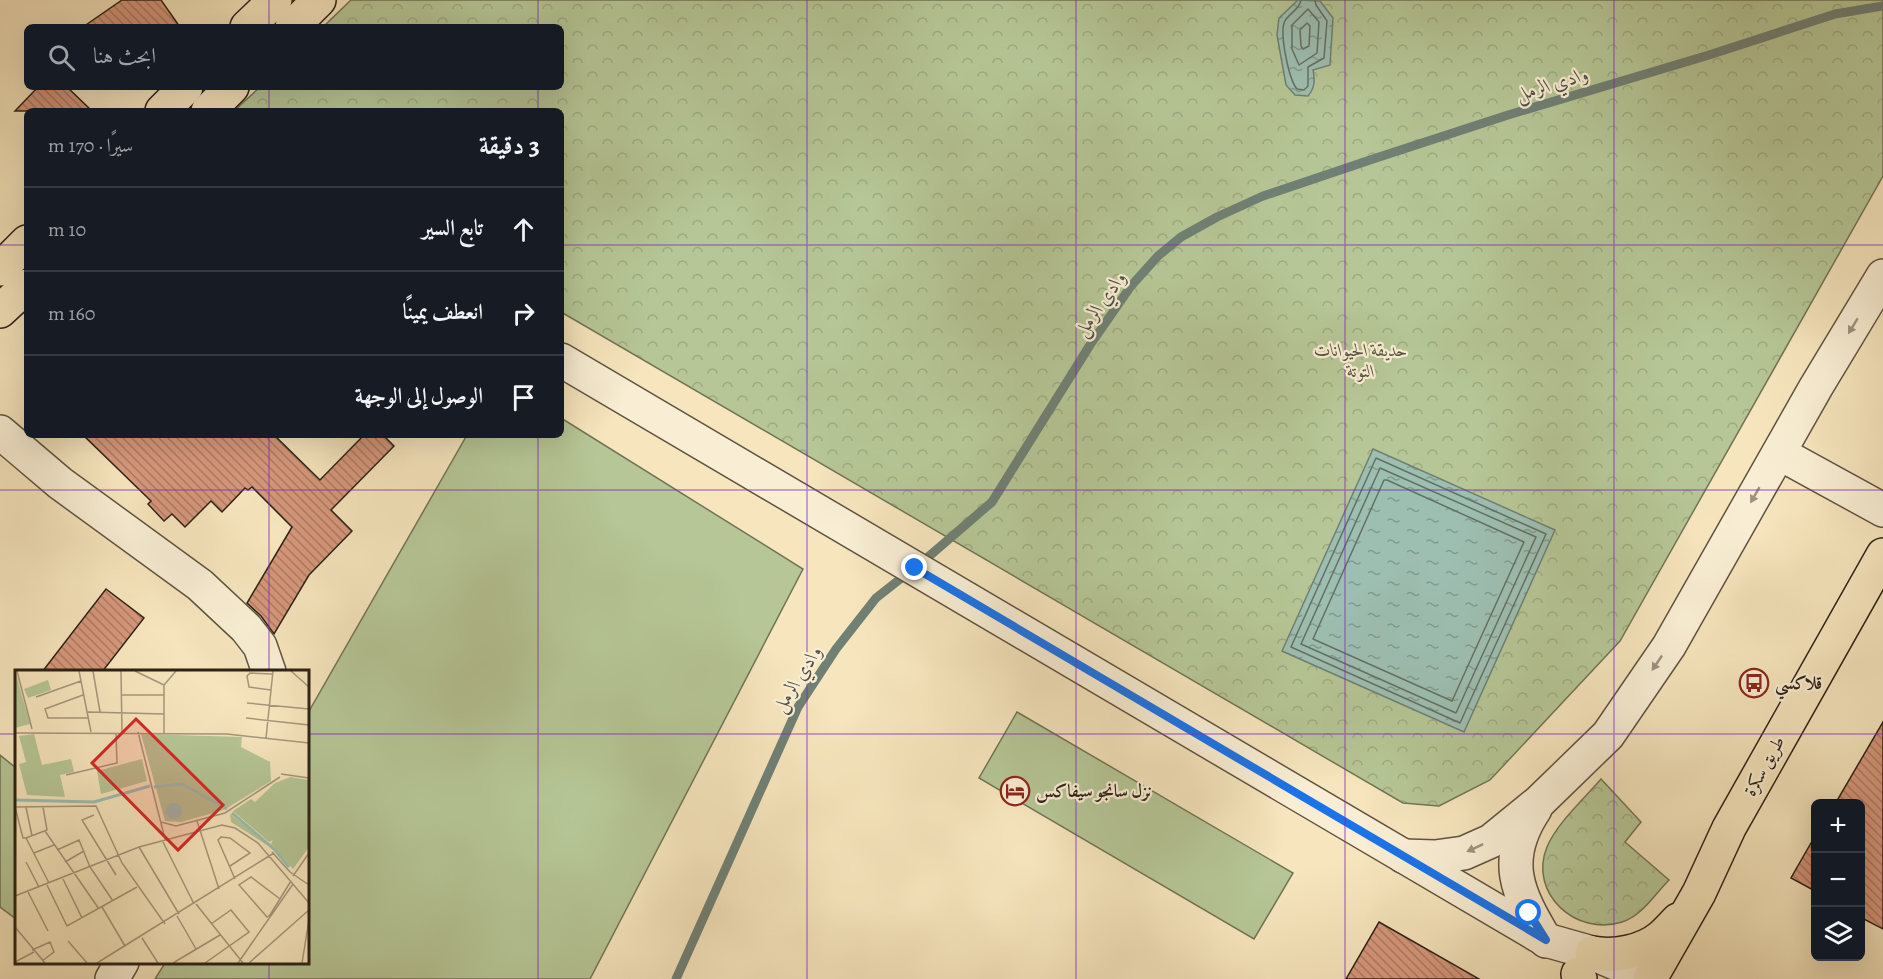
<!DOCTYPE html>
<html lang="ar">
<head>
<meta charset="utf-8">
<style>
	:root { --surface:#171b24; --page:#242831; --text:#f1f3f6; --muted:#9ea1a6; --line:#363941 }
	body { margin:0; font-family:Alegreya,Amiri,serif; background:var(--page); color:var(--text); direction:rtl }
	.controls { position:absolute; right:18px; bottom:18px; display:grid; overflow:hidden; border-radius:9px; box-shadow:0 6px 24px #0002 }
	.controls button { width:54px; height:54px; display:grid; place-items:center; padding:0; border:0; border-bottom:2px solid var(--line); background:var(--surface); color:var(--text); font:30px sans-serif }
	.stop { position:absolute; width:18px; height:18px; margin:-14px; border:4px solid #1a73e8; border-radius:50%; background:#fff }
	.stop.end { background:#1a73e8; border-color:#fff; box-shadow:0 2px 6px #0008 }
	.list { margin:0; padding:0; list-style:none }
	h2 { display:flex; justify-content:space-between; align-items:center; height:78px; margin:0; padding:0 24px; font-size:26px }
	h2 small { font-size:20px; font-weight:400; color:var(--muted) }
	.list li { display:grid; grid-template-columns:39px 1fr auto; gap:18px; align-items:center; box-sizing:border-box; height:84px; padding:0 24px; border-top:2px solid var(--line) }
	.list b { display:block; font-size:22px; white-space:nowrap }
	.list em { font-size:20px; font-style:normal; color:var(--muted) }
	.icon { flex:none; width:33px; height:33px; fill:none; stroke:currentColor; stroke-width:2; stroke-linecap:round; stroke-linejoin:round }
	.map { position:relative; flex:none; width:1883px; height:979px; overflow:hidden; direction:ltr }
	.search { position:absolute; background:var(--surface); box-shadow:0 6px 24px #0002; left:24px; top:24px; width:540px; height:66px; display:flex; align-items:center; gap:15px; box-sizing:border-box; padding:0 21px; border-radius:9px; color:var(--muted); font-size:22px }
	.panel { position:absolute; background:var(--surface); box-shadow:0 6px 24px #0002; left:24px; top:108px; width:540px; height:330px; border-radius:9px; direction:rtl }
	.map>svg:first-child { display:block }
	.green { fill:#b6c696; stroke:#727456; stroke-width:1.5 }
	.park { fill:url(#park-crowns); stroke:#727456; stroke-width:1.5 }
	.water { fill:url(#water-ripples); stroke:#708074; stroke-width:1.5 }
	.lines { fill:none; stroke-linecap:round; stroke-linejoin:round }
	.shore { stroke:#657064; stroke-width:1.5 }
	.stream { stroke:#708074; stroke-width:9 }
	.building { fill:url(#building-back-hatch); stroke:#2d2217; stroke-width:1.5 }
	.minor-casing { stroke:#5f5340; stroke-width:36 }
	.major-casing { stroke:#2d2217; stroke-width:36 }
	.minor { stroke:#f9eed4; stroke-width:33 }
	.major { stroke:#f6e5bd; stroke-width:33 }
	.oneway { fill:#9d927f }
	.route { stroke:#1a73e8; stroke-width:8 }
	.grid { fill:none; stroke:#7b2cbf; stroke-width:1.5; stroke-opacity:0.55 }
	.labels { text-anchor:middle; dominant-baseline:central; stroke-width:4.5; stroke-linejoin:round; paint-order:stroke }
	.park-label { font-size:18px; font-style:italic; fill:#56533d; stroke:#f9eed4 }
	.poi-label { font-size:18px; font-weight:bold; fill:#2d2217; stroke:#f9eed4; text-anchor:start }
	.street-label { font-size:18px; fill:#2d2217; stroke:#f9eed4 }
	.water-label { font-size:20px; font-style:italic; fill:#4f5146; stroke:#f9eed4 }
	.inset-river { fill:none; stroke:#9dbfb2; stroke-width:3 }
	.inset-road { fill:none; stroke:#a6977b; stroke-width:1.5 }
	.view { fill:#d62828; fill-opacity:0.15; stroke:#d62828; stroke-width:3 }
	.inset-edge { fill:none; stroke:#2d2217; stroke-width:3 }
</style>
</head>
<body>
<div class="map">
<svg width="1883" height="979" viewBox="0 0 1883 979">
	<defs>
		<pattern id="park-crowns" width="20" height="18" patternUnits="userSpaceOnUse" patternTransform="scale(1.5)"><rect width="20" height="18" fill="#b6c696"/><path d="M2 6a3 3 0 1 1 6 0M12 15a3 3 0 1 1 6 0" fill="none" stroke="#9daa81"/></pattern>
		<pattern id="water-ripples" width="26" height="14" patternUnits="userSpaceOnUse" patternTransform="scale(1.5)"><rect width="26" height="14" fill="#9dbfb2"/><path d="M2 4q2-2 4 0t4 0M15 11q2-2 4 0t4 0" fill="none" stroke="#809b90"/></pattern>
		<pattern id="building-back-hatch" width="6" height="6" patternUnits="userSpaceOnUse" patternTransform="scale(1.5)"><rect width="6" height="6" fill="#d6977b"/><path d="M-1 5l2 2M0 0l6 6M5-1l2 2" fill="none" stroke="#ae7b64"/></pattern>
	</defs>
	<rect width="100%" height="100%" fill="#f6e5bd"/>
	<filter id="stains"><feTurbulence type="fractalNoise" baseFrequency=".00333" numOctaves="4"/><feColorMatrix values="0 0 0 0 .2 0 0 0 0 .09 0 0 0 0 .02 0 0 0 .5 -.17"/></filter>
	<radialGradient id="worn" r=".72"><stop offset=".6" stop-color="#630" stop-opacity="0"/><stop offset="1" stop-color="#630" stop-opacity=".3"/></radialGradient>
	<g class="green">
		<path d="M561 418 803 569 590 979H155L165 963 308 962V713L467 435H561Z"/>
		<path d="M1017 712 1293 873 1254 939 979 778Z"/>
		<path d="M0 755 16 768V919L0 907Z"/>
	</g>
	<g class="park">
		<path d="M351 0H1883V176L1620 641 1490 780 1439 806 1403 803 561 312V111H234L260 87H561V27H323Z"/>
		<path d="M1601 779 1641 822 1625 842 1669 880C1655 894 1642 916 1622 922 1576 937 1528 893 1547 847 1557 823 1584 799 1601 779Z"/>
	</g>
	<g class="water">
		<path d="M1298 0 1320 1 1333 18 1330 65 1313 70C1315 80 1315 88 1308 96L1295 95 1286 85 1277 35 1279 18Z"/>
		<path d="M1373 449 1555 530 1464 732 1282 651Z"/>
	</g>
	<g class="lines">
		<g class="shore">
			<path d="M1301 0C1299 11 1287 14 1284 23 1280 36 1289 80 1297 89L1304 90 1308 86V67L1324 58 1327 21 1316 5 1315 0"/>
			<path d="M1308 9 1319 22 1317 53 1299 65 1292 49V25Z"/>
			<path d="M1307 23 1310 26 1309 46 1303 49 1301 46 1300 30Z"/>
			<path d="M1376 458 1546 534 1460 723 1291 647Z"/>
			<path d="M1380 468 1536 537 1456 713 1301 644Z"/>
			<path d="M1384 480H1387L1524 542 1452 701 1313 639Z"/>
		</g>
		<g class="stream">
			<path d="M920 564 992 502 1090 345 1131 286 1158 256 1181 237 1217 217 1263 196 1376 158 1508 115 1709 55 1835 14 1883 6"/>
			<path d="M676 979 798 707 836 649 876 598 909 572"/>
		</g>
	</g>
	<g class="building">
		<path d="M122 0H161L180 27H83Z"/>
		<path d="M38 87H67L92 111H15Z"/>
		<path d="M83 435H274L320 480 364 435H383L394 446 331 510 352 531 309 575 274 634 261 616 247 603 292 527 252 487 248 490 245 488 222 512 211 501 185 527 172 514 164 521 148 504 151 501Z"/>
		<path d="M106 589 144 618 102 672H42Z"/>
		<path d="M1883 722V929L1860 917V804H1835Z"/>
		<path d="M1815 836V891L1791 878Z"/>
		<path d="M1379 922 1479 979H1346Z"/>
	</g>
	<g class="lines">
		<g class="minor-casing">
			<g id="minor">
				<path d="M561 360 1546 940 1592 953 1650 978"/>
				<path d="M0 432 60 483 200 585 246 628 260 646 269 672"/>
				<path d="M1779 453 1883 510"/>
				<path d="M1535 809C1501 860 1517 893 1546 941"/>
				<path d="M1403 856 1435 857 1464 853 1491 841 1539 802 1608 735 1669 646 1816 387 1883 276"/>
				<path d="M112 979 122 962"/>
			</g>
		</g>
		<g class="major-casing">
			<g id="major">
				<path d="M247 27 275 0"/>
				<path d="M292 27 319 0"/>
				<path d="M162 111 186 87"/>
				<path d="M208 111 232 87"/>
				<path d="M0 269 27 242"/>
				<path d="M0 311 27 286"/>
				<path d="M1592 953C1614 957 1643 952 1661 937 1667 932 1672 926 1678 920"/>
				<path d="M1578 974 1580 979"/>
				<path d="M1650 979 1699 893 1729 828 1883 555"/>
			</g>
		</g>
		<use href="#minor" class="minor"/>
		<use href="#major" class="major"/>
	</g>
	<defs><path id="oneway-solid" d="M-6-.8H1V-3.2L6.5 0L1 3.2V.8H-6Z" transform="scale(1.5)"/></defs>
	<g class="oneway">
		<use href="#oneway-solid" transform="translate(1853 326) rotate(121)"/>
		<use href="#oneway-solid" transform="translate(1755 495) rotate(120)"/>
		<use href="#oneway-solid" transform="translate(1657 663) rotate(124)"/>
		<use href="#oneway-solid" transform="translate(1475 848) rotate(155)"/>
	</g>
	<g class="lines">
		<path class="route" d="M915 568 1546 940 1529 913"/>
	</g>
	<path class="grid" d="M269 0V27M538 0V27M807 0V979M1076 0V979M1345 0V979M1614 0V979M269 87V111M538 87V111M0 245H27M561 245H1883M269 435V672M538 435V979M0 490H1883M0 734H16M308 734H1883M269 962V979"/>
	<defs>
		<g id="bus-ring" transform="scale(1.5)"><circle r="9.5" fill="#f9eed4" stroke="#8f2418" stroke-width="1.5"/><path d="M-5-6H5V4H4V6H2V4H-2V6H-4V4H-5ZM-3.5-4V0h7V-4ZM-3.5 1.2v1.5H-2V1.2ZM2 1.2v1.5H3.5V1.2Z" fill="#8f2418"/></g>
		<g id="hotel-ring" transform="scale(1.5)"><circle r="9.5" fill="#f9eed4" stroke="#8f2418" stroke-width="1.5"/><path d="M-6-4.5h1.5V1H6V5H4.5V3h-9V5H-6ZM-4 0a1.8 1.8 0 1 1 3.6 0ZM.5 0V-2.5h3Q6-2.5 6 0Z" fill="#8f2418"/></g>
	</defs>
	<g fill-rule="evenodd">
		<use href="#bus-ring" x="1754" y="683"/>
		<use href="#hotel-ring" x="1015" y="791"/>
	</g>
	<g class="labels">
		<g class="park-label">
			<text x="1361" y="350">حديقة الحيوانات<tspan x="1361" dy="21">التوتة</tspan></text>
		</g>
		<g class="poi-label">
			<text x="1775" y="683">قلاكسي</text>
			<text x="1036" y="791">نزل سانجو سيفاكس</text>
		</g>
		<g class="street-label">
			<text transform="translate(1764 766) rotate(-61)">طريق سكرة</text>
		</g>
		<g class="water-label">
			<text transform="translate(1552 84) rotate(-17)">وادي الرمل</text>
			<text transform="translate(1100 304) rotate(-55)">وادي الرمل</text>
			<text transform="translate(797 679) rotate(-58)">وادي الرمل</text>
		</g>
	</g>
	<g transform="translate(15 670)">
		<rect width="294" height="294" fill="#f6e5bd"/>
		<path d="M0 1 15 54 0 58ZM33 10 36 20 13 28 9 19ZM19 64 27 95 56 89 59 102 45 105 50 127 12 125 4 94 11 92 4 66ZM127 89 132 111 86 124 82 101ZM275 107 294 110V177L278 199 256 174 258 170 254 172 218 141 236 129 240 132 260 113ZM215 144 253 174 252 175 216 152Z" fill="#b6c696"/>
		<path d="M126 64 227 67 226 77 255 92 256 111 209 140 166 152 150 151Z" fill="#b6c696"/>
		<path d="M151 141a8 8 0 1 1 16 0a8 8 0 1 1-16 0Z" fill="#9dbfb2"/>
		<path class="inset-river" d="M139 117 167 114 212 139M0 130 79 132 135 116M217 143 259 179 274 197"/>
		<path class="inset-road" d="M2 1 17 59M64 1 76 62M78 1 85 42M106 1 107 63M120 1 149 15M276 1 294 17M256 20 234 17 232 6 235 3 258 4M68 25 30 39 33 48H74M107 25H149M21 27 66 11M232 33 294 39M73 42 149 44M231 48 294 55M123 62 150 169M0 63 212 64 294 73M149 63V15L161 1M251 68 258 1M266 104 294 108M51 105 102 93 101 63M0 137 81 136 107 193 150 254M0 137 8 168H11L32 160 28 137M11 137 17 166M79 145 67 150 101 205M182 151 204 219M146 152 161 156 210 143 265 107M30 161 84 239M11 168 34 213M147 170 179 234M124 177 164 244M42 180 64 170 75 197 98 231M257 182 275 202 294 215M19 183 39 175M11 192 24 217M50 192 69 181M215 196 235 183 215 168 206 167 203 170 220 209M278 206 294 183M48 209 67 248M32 215 52 256 122 217M13 222 33 261M0 226 124 177 207 155 220 158 243 173 294 233M265 229 236 207 224 215 252 247 255 245 276 211M181 234 228 293M87 237 110 276M162 246 181 279M0 257 30 293M127 268 143 293M53 271 72 293M17 280 35 272 39 282 27 291M0 292 19 282M82 293 259 183M158 293 205 265M190 293 234 262 216 240 196 254M223 293 278 214M234 293 294 240M287 293 294 250"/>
		<path class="view" d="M121 49 208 135 163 180 77 93Z"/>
		<rect width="294" height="294" class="inset-edge"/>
	</g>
	<rect width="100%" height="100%" filter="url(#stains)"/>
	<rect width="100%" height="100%" fill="url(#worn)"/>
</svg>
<div class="controls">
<button>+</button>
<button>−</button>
<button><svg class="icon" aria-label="layers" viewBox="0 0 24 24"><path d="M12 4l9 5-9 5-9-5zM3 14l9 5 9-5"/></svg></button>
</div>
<div class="stop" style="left:1529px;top:913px"></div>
<div class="stop end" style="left:915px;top:568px"></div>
<div class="search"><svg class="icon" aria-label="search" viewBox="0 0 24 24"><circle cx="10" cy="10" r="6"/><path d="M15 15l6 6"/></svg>ابحث هنا</div>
<section class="panel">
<h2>3 دقيقة<small>سيرًا · 170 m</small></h2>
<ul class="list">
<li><svg class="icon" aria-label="ahead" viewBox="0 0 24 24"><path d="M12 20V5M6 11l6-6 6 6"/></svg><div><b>تابع السير</b></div><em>10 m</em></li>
<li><svg class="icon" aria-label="right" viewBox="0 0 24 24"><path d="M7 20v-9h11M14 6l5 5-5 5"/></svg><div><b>انعطف يمينًا</b></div><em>160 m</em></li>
<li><svg class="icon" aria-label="arrive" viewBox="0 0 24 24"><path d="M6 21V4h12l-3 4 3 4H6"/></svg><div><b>الوصول إلى الوجهة</b></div></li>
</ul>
</section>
</div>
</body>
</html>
